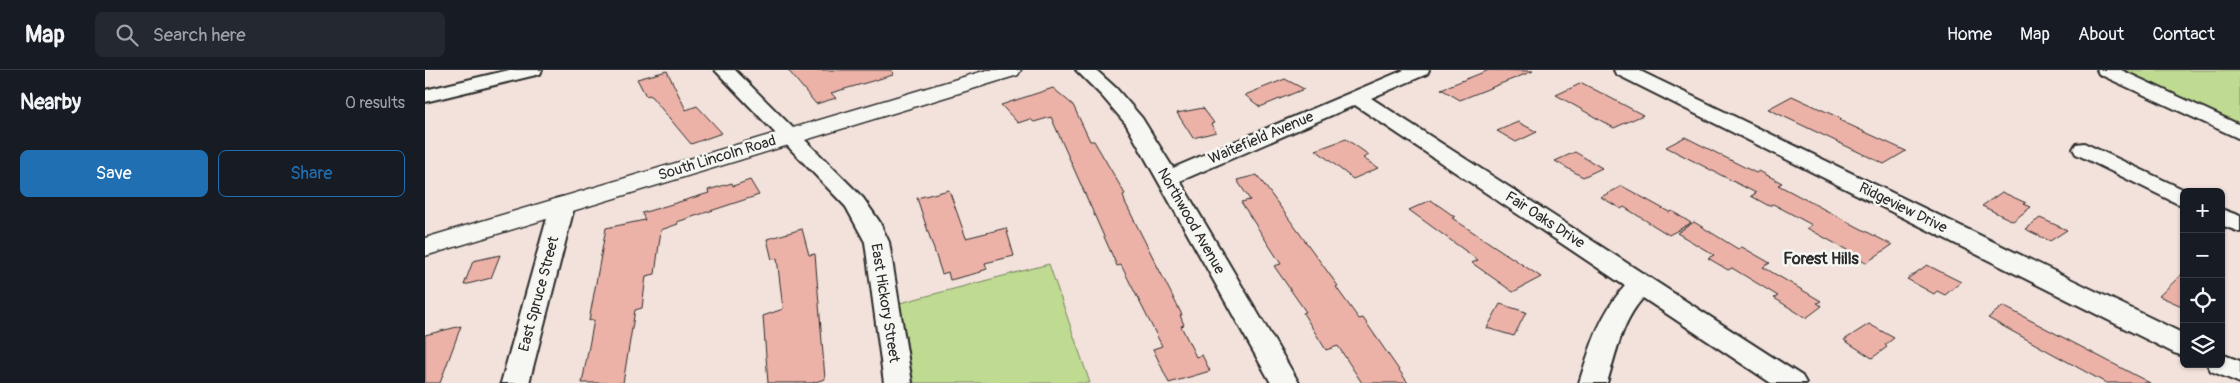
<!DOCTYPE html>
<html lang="en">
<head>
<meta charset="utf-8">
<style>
	:root { --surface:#171b24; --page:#242831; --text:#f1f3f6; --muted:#9ea1a6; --line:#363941; --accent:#1f6fb2 }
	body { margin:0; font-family:Pangolin,sans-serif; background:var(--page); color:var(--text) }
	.controls { position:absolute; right:15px; bottom:15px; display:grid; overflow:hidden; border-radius:8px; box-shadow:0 1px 4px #0004 }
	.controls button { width:45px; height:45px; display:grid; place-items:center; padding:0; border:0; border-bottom:1px solid var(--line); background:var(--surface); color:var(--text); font:25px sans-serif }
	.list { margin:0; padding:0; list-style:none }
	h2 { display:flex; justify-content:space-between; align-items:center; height:65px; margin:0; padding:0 20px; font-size:21px }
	h2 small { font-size:16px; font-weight:400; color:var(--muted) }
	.actions { display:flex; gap:10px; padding:15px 20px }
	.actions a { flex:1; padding:11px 0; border:1px solid var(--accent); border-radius:8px; text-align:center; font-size:18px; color:var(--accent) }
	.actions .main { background:var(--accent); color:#fff }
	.icon { flex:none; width:28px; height:28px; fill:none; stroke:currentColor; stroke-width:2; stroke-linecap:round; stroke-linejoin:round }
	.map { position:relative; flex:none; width:1815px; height:313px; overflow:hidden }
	header { display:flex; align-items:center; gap:30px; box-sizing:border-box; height:70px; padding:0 25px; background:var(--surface); border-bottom:1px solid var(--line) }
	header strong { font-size:24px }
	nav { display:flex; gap:28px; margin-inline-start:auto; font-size:18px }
	.search { width:350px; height:45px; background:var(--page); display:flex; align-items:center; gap:12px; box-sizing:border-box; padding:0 18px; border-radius:8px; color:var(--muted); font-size:19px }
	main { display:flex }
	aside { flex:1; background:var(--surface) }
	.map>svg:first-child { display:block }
	.green { fill:#bfdb92; stroke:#75835e }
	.building { fill:#ecb2a8; stroke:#2b2b2b }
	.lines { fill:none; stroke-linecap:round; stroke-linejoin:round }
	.street-casing { stroke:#2b2b2b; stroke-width:4 }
	.secondary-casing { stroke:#2b2b2b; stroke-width:3 }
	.street { fill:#f6f6f2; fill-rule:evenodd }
	.secondary { fill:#f6f6f2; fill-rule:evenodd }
	.labels { text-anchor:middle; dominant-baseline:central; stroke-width:5; stroke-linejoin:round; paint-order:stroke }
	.street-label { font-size:15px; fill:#2b2b2b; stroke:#f6f6f2 }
	.neighbourhood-label { font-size:16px; font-weight:bold; fill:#2b2b2b; stroke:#f6f6f2 }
</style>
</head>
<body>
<header>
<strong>Map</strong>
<div class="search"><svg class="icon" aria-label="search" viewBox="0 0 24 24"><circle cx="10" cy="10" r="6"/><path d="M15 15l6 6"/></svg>Search here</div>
<nav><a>Home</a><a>Map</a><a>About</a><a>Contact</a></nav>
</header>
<main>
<aside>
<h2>Nearby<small>0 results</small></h2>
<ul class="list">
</ul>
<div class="actions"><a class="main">Save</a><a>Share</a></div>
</aside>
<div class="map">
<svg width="1815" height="313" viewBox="0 0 1815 313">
	<rect width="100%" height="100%" fill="#f3e2dc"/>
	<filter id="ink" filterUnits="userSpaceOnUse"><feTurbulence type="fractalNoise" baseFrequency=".02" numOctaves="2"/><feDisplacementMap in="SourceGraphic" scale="10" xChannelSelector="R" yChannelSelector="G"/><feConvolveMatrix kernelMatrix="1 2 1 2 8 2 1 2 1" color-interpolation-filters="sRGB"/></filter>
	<g filter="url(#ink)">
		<g class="green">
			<path d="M1690 0H1815V59Z"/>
			<path d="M624 194 665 313H489L475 233Z"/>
		</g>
		<g class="building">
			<path d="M363 0H467L468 5 406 23 411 28 391 34Z"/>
			<path d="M1064 0 1108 1 1035 30 1016 19Z"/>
			<path d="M242 1 261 40 272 36 297 63 266 74 225 25 221 26 212 9Z"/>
			<path d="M860 9 879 19 835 37 820 25Z"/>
			<path d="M1157 13 1218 45 1189 58 1131 25Z"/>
			<path d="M628 18 648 35 665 71H669L700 124 698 125 700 132 757 245H755L759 255 756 256 771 287 777 285 785 301 744 313 728 279 737 276 696 195 692 196 626 47 609 52 605 49 593 53 576 35Z"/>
			<path d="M1367 26 1417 49 1414 50 1481 81 1459 94 1343 39Z"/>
			<path d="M778 38 789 53 786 54 791 62 768 68 752 43Z"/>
			<path d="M1093 52 1112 62 1091 72 1072 61Z"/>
			<path d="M1260 67 1331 103 1334 101 1357 113 1353 115 1467 175 1441 193 1420 182 1422 180 1382 158 1387 155 1348 134 1344 136 1326 126 1331 123 1241 77Z"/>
			<path d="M921 69 944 85 938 88 953 98 928 109 891 80Z"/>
			<path d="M1150 82 1177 98 1158 107 1130 91Z"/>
			<path d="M832 105 913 216 911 217 934 249 938 248 983 313H937L913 276 901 280 878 243 881 242 849 196 856 194 816 132 825 130 812 110Z"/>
			<path d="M325 110 334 125 252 152 253 154 236 160 230 204 221 206 217 238 210 240 198 313H157L169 250 164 251 181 158 220 150 217 143 284 123 283 120 307 113 308 116Z"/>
			<path d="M1197 116 1244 142 1247 141 1266 153 1244 165 1199 137 1196 139 1176 127Z"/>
			<path d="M524 120 541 168 581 158 589 186 560 193 562 199 556 201V202L525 210 523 202 517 204 492 128Z"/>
			<path d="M1577 122 1601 133 1599 134 1606 137 1588 151 1557 136Z"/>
			<path d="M1006 130 1030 147 1027 148 1116 207 1088 222 1047 193 1053 190 984 140Z"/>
			<path d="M1615 148 1642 160 1625 171 1600 159Z"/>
			<path d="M1269 152 1313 179 1317 177 1345 193 1338 197 1396 231 1392 233 1397 236 1381 248 1349 228 1353 226 1307 198 1303 200 1283 188 1289 185 1252 163Z"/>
			<path d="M377 159 384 185 390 184 400 309 387 313H343L338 246 358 239 352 188 347 190 342 169Z"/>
			<path d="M75 185 66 208 39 215 48 191Z"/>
			<path d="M1502 195 1536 212 1520 225 1512 221 1509 224 1482 209Z"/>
			<path d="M1759 202V237L1734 226Z"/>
			<path d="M1075 234 1101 242 1089 266 1062 258Z"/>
			<path d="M1578 236 1643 270 1725 313H1681L1563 248Z"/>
			<path d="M1444 254 1469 268 1460 275 1462 277 1447 288 1419 270Z"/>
			<path d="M36 256 15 313H0V265Z"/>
		</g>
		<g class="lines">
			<g class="street-casing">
				<g id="street">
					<path d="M84 0H117L115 4 0 32V20Z"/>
					<path d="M290 0H310L438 128 454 151 464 172 487 313H459L440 172 421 137Z"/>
					<path d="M651 0H671L691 18 717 48 748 98 979 0H1004L1002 4 946 28 1377 306 1381 313H1346L1218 228C1197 251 1191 283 1182 313H1154C1165 278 1175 243 1200 216L930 35 755 111 874 313H846L701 54 677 26Z"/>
					<path d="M1189 0H1213L1759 264V286L1749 283 1191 4Z"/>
					<path d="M1672 0H1696L1815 55V69L1674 4Z"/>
					<path d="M1659 73 1764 122H1759V135L1751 133 1651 84 1648 79 1651 74Z"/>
					<path d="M138 127 146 129 150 134 104 313H76L126 134 130 129Z"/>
					<path d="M1796 139 1815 146V162L1796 155Z"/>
					<path d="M1796 284 1815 291V313L1786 301 1782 294H1796Z"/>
				</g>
			</g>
			<g class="secondary-casing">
				<path id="secondary" d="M562 0H596L593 5 0 186V168Z"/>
			</g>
			<use href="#street" class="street"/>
			<use href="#secondary" class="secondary"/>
		</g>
	</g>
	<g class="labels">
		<g class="street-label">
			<text transform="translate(836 68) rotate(-23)">Waitefield Avenue</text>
			<text transform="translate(292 88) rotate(-17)">South Lincoln Road</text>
			<text transform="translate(1478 138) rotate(26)">Ridgeview Drive</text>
			<text transform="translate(1120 150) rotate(33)">Fair Oaks Drive</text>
			<text transform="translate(766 151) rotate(60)">Northwood Avenue</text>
			<text transform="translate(114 224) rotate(-75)">East Spruce Street</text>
			<text transform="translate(460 233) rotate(81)">East Hickory Street</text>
		</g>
		<g class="neighbourhood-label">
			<text x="1396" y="189">Forest Hills</text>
		</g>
	</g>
</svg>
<div class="controls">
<button>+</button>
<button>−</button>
<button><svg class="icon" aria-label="locate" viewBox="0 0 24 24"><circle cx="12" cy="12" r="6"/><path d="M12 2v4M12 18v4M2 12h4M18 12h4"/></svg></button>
<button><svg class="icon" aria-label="layers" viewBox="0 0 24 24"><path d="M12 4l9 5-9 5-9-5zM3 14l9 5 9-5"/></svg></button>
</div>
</div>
</main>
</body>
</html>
